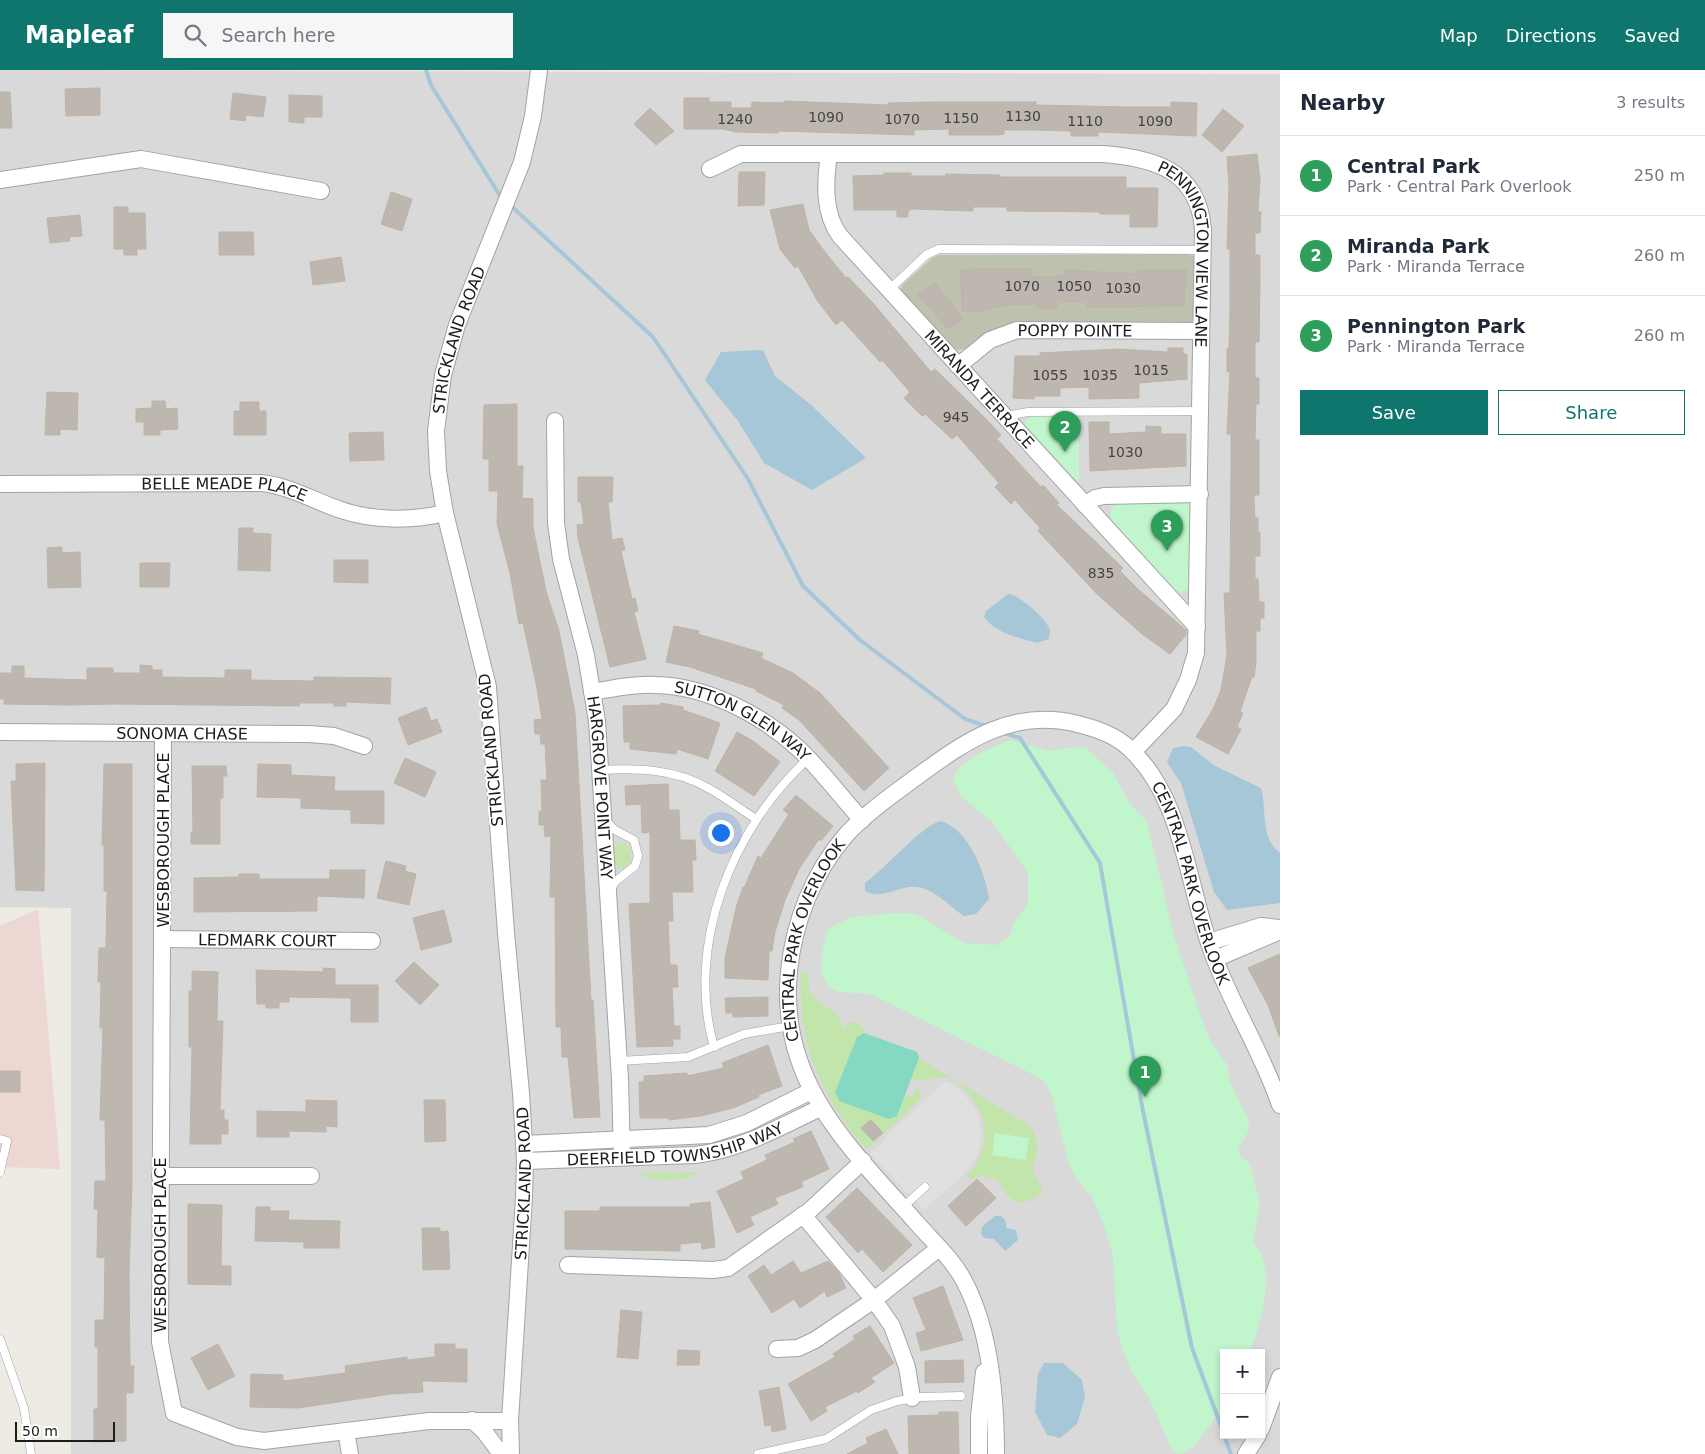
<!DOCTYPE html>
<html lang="en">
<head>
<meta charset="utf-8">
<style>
	:root { --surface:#fff; --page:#f6f6f7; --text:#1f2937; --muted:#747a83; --line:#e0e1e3; --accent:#0f766e }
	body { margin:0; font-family:"DejaVu Sans",sans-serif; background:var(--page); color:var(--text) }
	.controls { position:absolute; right:15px; bottom:15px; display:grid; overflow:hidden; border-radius:0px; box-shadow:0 2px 8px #0003 }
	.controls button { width:45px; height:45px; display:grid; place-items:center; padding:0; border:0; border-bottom:1px solid var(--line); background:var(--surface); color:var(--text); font:25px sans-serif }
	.scale { position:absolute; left:15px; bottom:12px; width:100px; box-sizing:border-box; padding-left:5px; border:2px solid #1c1c1c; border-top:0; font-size:14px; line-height:18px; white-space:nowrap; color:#1c1c1c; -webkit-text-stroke:4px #fff; paint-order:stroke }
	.you { position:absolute; left:720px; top:762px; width:18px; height:18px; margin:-12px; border:4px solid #fff; border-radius:50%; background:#1a73e8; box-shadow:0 0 0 8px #1a73e833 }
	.badge { display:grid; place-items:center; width:32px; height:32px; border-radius:50%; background:var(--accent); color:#fff; font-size:16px; font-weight:700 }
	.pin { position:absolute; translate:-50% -41px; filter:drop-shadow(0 1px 2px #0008) }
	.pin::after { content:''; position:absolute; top:26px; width:18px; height:15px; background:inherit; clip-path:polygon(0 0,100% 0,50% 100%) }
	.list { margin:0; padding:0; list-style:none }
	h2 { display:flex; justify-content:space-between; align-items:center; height:65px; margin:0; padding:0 20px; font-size:21px }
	h2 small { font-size:16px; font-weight:400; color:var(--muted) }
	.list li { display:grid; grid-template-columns:32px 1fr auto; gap:15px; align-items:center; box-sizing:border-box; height:80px; padding:0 20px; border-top:1px solid var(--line) }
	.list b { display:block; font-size:19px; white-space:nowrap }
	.list p { margin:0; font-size:16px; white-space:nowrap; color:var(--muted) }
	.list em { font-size:16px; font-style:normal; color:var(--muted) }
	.actions { display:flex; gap:10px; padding:15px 20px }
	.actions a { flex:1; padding:11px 0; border:1px solid var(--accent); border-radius:0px; text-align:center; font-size:18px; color:var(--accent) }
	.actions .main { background:var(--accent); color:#fff }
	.icon { flex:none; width:28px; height:28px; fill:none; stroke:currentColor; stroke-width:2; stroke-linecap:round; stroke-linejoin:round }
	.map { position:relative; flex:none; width:1280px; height:1384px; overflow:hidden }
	header { display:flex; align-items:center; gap:30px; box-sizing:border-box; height:70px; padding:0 25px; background:var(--accent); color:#fff }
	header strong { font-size:24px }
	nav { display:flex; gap:28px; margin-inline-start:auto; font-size:18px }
	.search { width:350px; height:45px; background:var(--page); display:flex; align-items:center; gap:12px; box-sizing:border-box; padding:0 18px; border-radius:0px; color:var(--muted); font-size:19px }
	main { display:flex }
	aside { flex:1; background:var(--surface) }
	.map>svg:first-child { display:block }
	.residential { fill:#dad9d9; fill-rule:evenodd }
	.commercial { fill:#edd7d3 }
	.construction { fill:#bfc1af }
	.grass { fill:#c1e5ab }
	.park { fill:#c1f5cc }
	.pitch { fill:#85d8c2 }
	.parking { fill:#e0e0e0 }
	.water { fill:#a5c7d8 }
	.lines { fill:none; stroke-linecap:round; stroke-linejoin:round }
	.stream { stroke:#a5c7d8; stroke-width:4 }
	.building { fill:#bdb7b0; stroke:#beb3a6 }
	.service-casing { stroke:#a3a3a3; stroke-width:9 }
	.minor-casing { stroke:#a3a3a3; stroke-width:18 }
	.service { stroke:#fff; stroke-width:8 }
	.minor { stroke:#fff; stroke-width:16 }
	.labels { text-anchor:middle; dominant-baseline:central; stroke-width:4; stroke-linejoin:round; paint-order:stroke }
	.number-label { font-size:14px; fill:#444341 }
	.street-label { font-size:16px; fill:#1c1c1c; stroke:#fff }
</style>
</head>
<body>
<header>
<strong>Mapleaf</strong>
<div class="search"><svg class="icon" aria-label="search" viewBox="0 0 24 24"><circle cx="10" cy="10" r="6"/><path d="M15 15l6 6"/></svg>Search here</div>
<nav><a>Map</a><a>Directions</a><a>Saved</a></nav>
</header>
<main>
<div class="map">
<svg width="1280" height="1384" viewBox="0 0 1280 1384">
	<rect width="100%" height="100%" fill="#edebe3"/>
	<path class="residential" d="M0 0 1280 4V1384H71V838L0 837ZM1224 1283H1261V1365H1224Z"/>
	<path class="commercial" d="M38 839 60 1099 0 1097V856Z"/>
	<path class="construction" d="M1186 184 1195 186 1193 250 1189 254 983 266 965 279 958 280 954 279 900 222 902 215 932 188 938 185Z"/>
	<g class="grass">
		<path d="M619 773H625L631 779V792L625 798H619L614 793 613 778Z"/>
		<path d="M801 902 809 903C805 929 820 932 838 945L844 959 849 952 860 954 864 960V963L857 967 835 1022 839 1031 897 1046 905 1024 912 1026 915 1019H919L921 1029 867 1079C821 1029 797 971 801 902Z"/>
		<path d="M919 988 1030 1056 1037 1069V1084L1032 1099 1043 1120C1035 1131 1020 1138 1008 1126 1003 1122 1002 1114 997 1110L980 1105 972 1109 967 1106C990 1081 991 1047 967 1022 962 1017 956 1011 949 1008 935 1004 924 1015 911 1009Z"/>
		<path d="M697 1102C689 1113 648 1112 638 1103Z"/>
	</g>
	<g class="park">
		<path d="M1032 346 1079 347V410L1075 409 1025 355 1026 350Z"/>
		<path d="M1190 432 1195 436 1192 518 1180 523 1170 518 1111 452 1110 441 1115 433Z"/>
		<path d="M1012 670 1048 681 1077 677 1087 679 1113 703 1129 732 1147 752 1174 866 1200 945 1210 970 1228 996 1230 1012 1249 1051 1248 1062 1239 1077 1240 1087 1249 1092 1260 1135 1253 1172C1255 1176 1258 1178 1260 1181 1274 1213 1260 1252 1250 1283H1224V1337L1194 1376 1183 1384 1176 1383 1171 1378 1152 1334 1130 1298 1123 1281 1117 1258 1113 1186 1103 1152 1092 1127 1076 1108 1068 1092 1051 1023 1045 1013 1034 1005 872 925C861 921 852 924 841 922 812 917 822 878 829 858L852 847 895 843 916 844 964 873 997 875 1010 866 1014 854 1018 846 1023 842 1028 831V803L993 753 960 725 953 709C959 690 994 676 1012 670Z"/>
		<path d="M995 1063 1029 1068 1026 1090 992 1085Z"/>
	</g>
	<path class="pitch" d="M864 963 917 982 919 988 897 1046 889 1049 839 1031 835 1022 857 967Z"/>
	<path class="parking" d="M946 1011 961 1020 978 1043 981 1061 980 1078 975 1089 963 1105 924 1140 870 1084 886 1069 885 1067Z"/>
	<g class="water">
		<path d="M763 280 775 306 810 334 866 388 812 420 764 393 738 351 705 310 721 282Z"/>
		<path d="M1008 524C1018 524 1049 550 1050 561 1050 562 1049 567 1049 569L1037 573C1019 568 995 563 984 547L986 541Z"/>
		<path d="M1183 676 1191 677 1215 696 1261 718C1267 739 1260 769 1280 783V833L1227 840 1214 822 1181 713 1167 692 1173 678Z"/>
		<path d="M941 751C969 760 985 802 989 829L976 844 964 846C949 836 937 821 918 817 900 814 883 831 865 821V813C884 800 924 753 941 751Z"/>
		<path d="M995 1146H1001L1006 1151V1158L1016 1160 1018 1170 1005 1181 994 1169 984 1168 981 1164 982 1157Z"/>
		<path d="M1044 1293H1063L1082 1310 1085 1327 1077 1354 1060 1368 1047 1365 1035 1342 1038 1304Z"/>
	</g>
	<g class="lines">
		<g class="stream">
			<path d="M426 0 431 15 502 129"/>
			<path d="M510 135 653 267 748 409 803 516 860 570 965 649 986 656"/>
			<path d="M1004 663 1020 668 1100 793 1141 1031 1192 1278 1224 1364"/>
			<path d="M1224 1365 1231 1384"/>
		</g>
	</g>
	<g class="building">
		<path d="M100 18V45L66 46 65 19Z"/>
		<path d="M0 22H10L12 58H0Z"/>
		<path d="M233 23 266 27 263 47 246 45 245 51 230 49Z"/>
		<path d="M289 25 322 26V47H304V53L289 52Z"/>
		<path d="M684 28H709V32H731V38H751L752 32 784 33V31L888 35V33L931 32H1036V35L1129 37H1171V32L1197 33 1196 66 1098 62V66H1071V61L1035 60H1004V64L997 65H949V59L914 60V65L778 61V63L736 62 723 59H684Z"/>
		<path d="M650 38 674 61 656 75 634 54Z"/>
		<path d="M1223 39 1244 56 1222 82 1202 65Z"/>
		<path d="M1257 84 1260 110 1258 142H1261L1260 163H1255V185H1260V210L1259 272H1255V308H1259V334H1256L1255 370H1259V425H1254L1255 448H1258V462H1260V486H1255V509H1258L1259 532H1264V548H1260V561H1256V593L1254 607H1252L1240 641 1243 643 1237 657 1241 659 1228 684 1196 667 1213 639 1221 620 1227 585 1224 523H1230L1231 400V364H1227L1230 302H1227V278H1229L1230 241V179H1227L1229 116 1227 87Z"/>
		<path d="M739 102H765L764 135 738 136Z"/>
		<path d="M884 103H911V106H946V104L1000 105V107H1126V118H1158L1157 157H1130V144H1100V142L1007 141V137H973V141L912 139 908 141V147H897V140H854L853 106 884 105Z"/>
		<path d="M391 122 412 129 402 161 381 154Z"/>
		<path d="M803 134 809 160 825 182 846 208 848 207 873 233 931 302 935 299 986 349 1001 365 997 369 1041 417 1043 415 1059 433 1057 435 1123 498 1120 501 1139 520 1186 560V565L1170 584 1142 564 1096 523 1038 461 1040 458 1015 430 1011 434 995 417 999 413 957 365 952 369 925 344 922 346 904 328 910 322 882 290 880 292 842 250 836 255 817 230 798 196 795 198 780 179 770 140Z"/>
		<path d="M114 137H128V143H145L146 179H137V185H124V179H114Z"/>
		<path d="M80 145 82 166 69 167 70 171 50 173 47 148Z"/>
		<path d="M219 162H253L254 185H219Z"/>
		<path d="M341 187 345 211 313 215 310 192Z"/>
		<path d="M986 199H1032V207L1064 206V200L1138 204V200H1186L1184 236 1087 237V232H1057V238H1037V234L1006 235 981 241H962L961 200Z"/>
		<path d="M935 213 963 249 948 259 918 224Z"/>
		<path d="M1168 278H1183V284H1187V309L1139 313V328L1089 329V317L1060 318V326H1034V329L1013 328 1015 286H1040V283L1118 279 1168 282Z"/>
		<path d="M47 322 78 323 77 360 60 359V365H45Z"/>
		<path d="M152 331H165L166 339 177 338 178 359 160 360V365H144V352H136V339L152 338Z"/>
		<path d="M240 332H259V341H266V365H234V341H240Z"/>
		<path d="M517 334V396H523L522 428 533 429V458L546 521 559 561 575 643 591 930H593L600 1047 574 1048 568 987H562L561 957H556L555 827H550L551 766 545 767 544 755H539V741H542L541 710H547L545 674H541L540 664H535L534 650 542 649 536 613 523 553 519 554 510 503 497 454 498 421H489V389H483L484 335Z"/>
		<path d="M1089 352H1109V364L1146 362V356L1161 357V364H1186V396L1090 401Z"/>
		<path d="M383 362 384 390 350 391 349 363Z"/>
		<path d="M578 407H613L612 432H608L612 470 622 468 625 480 621 481 632 529 635 528 638 541 634 542 646 589 610 597 578 468 577 455 584 454 581 432H578Z"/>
		<path d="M239 458H253V463L271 464 270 501 238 500Z"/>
		<path d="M62 477V483L80 482 81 517 48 518 47 478Z"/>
		<path d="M334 490H368V513L334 512Z"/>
		<path d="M140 493H170L169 517H140Z"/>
		<path d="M674 556 699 561 698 564 763 583 761 588 793 603 820 623 889 698 864 721 799 650 782 638 784 635 756 621V619L690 597 666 592Z"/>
		<path d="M140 595 152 596V600H162V607L225 608V600H251V610L314 611V607L391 608 390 634 346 632V636H334V633H300L299 636 113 634 69 635 4 634V629H0V603H12V596H24V608L87 610V598H113V603H140Z"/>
		<path d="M661 633 683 637V640L720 653 708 689 677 679 676 684 630 679V672H624L623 636 657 635V637Z"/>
		<path d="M426 637 431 651 437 649 442 662 408 675 398 648Z"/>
		<path d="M737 662 753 671 780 692 754 726 715 701Z"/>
		<path d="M405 688 436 702 425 727 394 713Z"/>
		<path d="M45 693 44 821 16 820 11 711H16V694Z"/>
		<path d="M104 694H132V1112L129 1201 130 1296H134L133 1323H126V1371L94 1372V1339H98V1277H95V1250H104L105 1188 97 1187 98 1139H94L95 1111H106L105 1050H100L103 958H100L101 912H98L99 878H106L107 821H104V775H102Z"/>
		<path d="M258 694 291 695V705L335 707 334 721H384V754L351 753V740L301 738V728L257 727Z"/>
		<path d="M192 696H226L227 706H223V728H220V774H191V762H193Z"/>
		<path d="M668 714 669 740H679L680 770H695L696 790H692L693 822H672L673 851H668L670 895H677L678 917H672L674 956H680V969H673V976L637 977 629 834 650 833V762L642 763 641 734 626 735 625 716Z"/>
		<path d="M796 725 833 756 821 771 819 769 799 799 785 830 775 862 772 881H769L768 910 725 908V888L736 838 743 817 744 818 758 786 761 788 789 744 783 740Z"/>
		<path d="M386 791 406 796 405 801 416 804 409 835 377 828Z"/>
		<path d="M330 800H365L364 828 317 826V841L194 842V808L239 807V804H259V809H330Z"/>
		<path d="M444 840 452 872 421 880 413 848Z"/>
		<path d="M1280 884V966H1279L1268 935 1248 898Z"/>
		<path d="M414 892 439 915 420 935 395 911Z"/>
		<path d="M323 898 335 899V915H378V952H351V928L289 927V932H279V938H266V934H257L256 900 323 902Z"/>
		<path d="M192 901 218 902 217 951H223L220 1040H224V1050H228V1064H221V1074H190L192 977H189V921H192Z"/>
		<path d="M768 927V946L733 947V943H726L725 928Z"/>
		<path d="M768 975 782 1016 758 1025 759 1027 733 1038 701 1046 669 1050V1048H640L639 1012H644V1006L687 1003V1006L724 998 722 993Z"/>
		<rect x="0" y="1001" width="20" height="21"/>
		<path d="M306 1030 337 1031V1057L326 1056V1062L289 1061V1067H257V1041L306 1042Z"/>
		<path d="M424 1030H445L446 1071 425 1072Z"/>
		<path d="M871 1050 883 1063 873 1071 861 1058Z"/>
		<path d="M811 1061 829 1099 801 1112 803 1117 775 1128 778 1134 750 1147 754 1155 737 1163 717 1121 744 1109 741 1102 767 1090 765 1085 795 1072 793 1069Z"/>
		<path d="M977 1109 996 1128 966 1156 948 1136Z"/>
		<path d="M857 1118 912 1175 883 1202 862 1179 858 1183 826 1147Z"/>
		<path d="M710 1132 715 1177 702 1179 701 1172 680 1174V1181L565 1179V1141H600V1137H690V1134Z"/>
		<path d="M188 1134 222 1135 221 1196H231V1215L188 1214Z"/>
		<path d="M256 1137H270V1141H289L288 1150 340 1151 339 1178H304V1172L255 1171Z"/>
		<path d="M422 1158H440V1162L448 1161 450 1199 423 1200Z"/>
		<path d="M793 1191 801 1203 828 1191 839 1203 846 1218 827 1227 825 1221 800 1238 794 1229 772 1243 748 1206 764 1195 771 1205Z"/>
		<path d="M943 1216 963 1270 921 1281 916 1263 926 1260 913 1228Z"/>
		<path d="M621 1240 642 1242 638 1289 617 1287Z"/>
		<path d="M870 1256 894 1293 871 1308 875 1312 858 1323 857 1321 825 1337 827 1341 811 1351 788 1314 835 1287 833 1284 855 1269 853 1266Z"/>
		<path d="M218 1274 235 1306 208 1320 191 1288Z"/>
		<path d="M435 1274H455V1279H467V1312L422 1311 423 1322 391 1324 298 1338 250 1337 251 1304 283 1305V1311L346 1303 345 1296 407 1287V1290L435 1287Z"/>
		<path d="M678 1280 700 1281 699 1295H677Z"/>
		<path d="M963 1290 964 1312 925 1313V1291Z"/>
		<path d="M779 1317 786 1359 772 1362 771 1355 765 1356 759 1321Z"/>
		<path d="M939 1342H958L959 1384H909L908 1346 939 1345Z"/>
		<path d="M886 1359 898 1384H847L868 1373 866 1368Z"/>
	</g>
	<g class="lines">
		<g class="service-casing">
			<g id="service">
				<path d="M888 221 926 185 939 179 1203 180"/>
				<path d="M1006 346 1028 342 1200 341"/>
				<path d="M600 700C638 698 675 699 708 718 725 727 740 739 756 749"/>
				<path d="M606 751 615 760 634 770 638 786 635 796 616 811 611 819"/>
				<path d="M714 977C685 875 732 758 808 689"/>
				<path d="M619 991 688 987 744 964 790 956"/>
				<path d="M0 1069 7 1071 0 1102"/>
				<path d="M903 1137 925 1117"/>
				<path d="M0 1269 24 1338 31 1384"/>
				<path d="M758 1384 826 1369 871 1340 897 1331 921 1327 961 1326"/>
			</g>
		</g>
		<g class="minor-casing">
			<g id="minor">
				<path id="s1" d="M829 84C825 112 823 143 840 166L1197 557"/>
				<path id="s2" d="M710 99 741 84H1103C1154 88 1198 100 1203 159L1196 583 1188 610 1174 639 1133 682"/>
				<path d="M0 110 141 89 321 121"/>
				<path id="s3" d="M958 296 990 270 1017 260 1201 261"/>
				<path id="s4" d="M555 351 556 453 561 489 586 585 597 651 620 1009 622 1087"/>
				<path id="s5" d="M0 414 261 413C290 416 314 431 341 440 373 451 412 451 445 443"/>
				<path d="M1085 435 1095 428 1104 426 1200 424"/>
				<path id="s6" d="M592 622C614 618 635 614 656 615 707 616 762 645 799 679 822 701 841 727 862 750"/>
				<path id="s7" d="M0 662 309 664 334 666 364 676"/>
				<path d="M163 663 160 1272 174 1343 237 1367 264 1371 429 1351H510"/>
				<path id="s8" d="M162 869 372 871"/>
				<path d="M1209 872 1261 856 1280 858"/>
				<path d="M1215 889 1280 861"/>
				<path d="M524 1074 709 1065 747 1053 811 1021"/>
				<path id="s9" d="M525 1091 695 1085C740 1080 780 1057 820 1038"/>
				<path d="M160 1106H311"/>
				<path d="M803 1145 874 1230 892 1256 907 1297 912 1328"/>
				<path d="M568 1195 713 1200 728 1198 809 1141 863 1091"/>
				<path d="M777 1279 798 1278 815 1270 874 1230 939 1178"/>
				<path d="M472 1350 484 1361 501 1384"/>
				<path d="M1261 1359 1280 1307"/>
				<path d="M346 1361 350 1384"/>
				<path id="s10" d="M511 1384 510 1351 524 1127 525 1091 521 1023 506 863 488 617 445 443 438 401 436 361 443 305 457 255 522 92 533 46 539 0"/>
				<path d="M979 1384V1346L984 1302"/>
				<path id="s11" d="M996 1384C996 1329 991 1261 964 1211 952 1188 932 1171 915 1151 848 1076 778 1011 789 901 794 852 813 803 846 765 864 745 889 727 911 711 963 673 1010 637 1078 654 1097 659 1115 665 1129 678 1183 727 1187 814 1211 879 1230 933 1262 981 1280 1035"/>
				<path d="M1246 1384 1258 1365"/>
			</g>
		</g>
		<use href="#service" class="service"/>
		<use href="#minor" class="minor"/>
	</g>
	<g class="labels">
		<g class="number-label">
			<text x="1023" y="46">1130</text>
			<text x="826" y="47">1090</text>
			<text x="961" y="48">1150</text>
			<text x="735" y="49">1240</text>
			<text x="902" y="49">1070</text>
			<text x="1085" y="51">1110</text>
			<text x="1155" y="51">1090</text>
			<text x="1022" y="216">1070</text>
			<text x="1074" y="216">1050</text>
			<text x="1123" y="218">1030</text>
			<text x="1151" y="300">1015</text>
			<text x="1050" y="305">1055</text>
			<text x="1100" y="305">1035</text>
			<text x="956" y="347">945</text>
			<text x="1125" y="382">1030</text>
			<text x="1101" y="503">835</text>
		</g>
		<g class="street-label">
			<text stroke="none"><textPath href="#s2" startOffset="554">PENNINGTON VIEW LANE</textPath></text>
			<text stroke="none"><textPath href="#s3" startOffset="128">POPPY POINTE</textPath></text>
			<text stroke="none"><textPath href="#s10" startOffset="1125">STRICKLAND ROAD</textPath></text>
			<text stroke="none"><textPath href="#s1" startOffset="292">MIRANDA TERRACE</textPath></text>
			<text stroke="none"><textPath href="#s5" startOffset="225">BELLE MEADE PLACE</textPath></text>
			<text stroke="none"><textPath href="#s6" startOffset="160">SUTTON GLEN WAY</textPath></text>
			<text stroke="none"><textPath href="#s7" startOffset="182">SONOMA CHASE</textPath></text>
			<text transform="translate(491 680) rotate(-95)">STRICKLAND ROAD</text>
			<text stroke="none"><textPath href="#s4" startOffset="371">HARGROVE POINT WAY</textPath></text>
			<text transform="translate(163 770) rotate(-90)">WESBOROUGH PLACE</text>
			<text stroke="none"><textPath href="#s11" startOffset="1171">CENTRAL PARK OVERLOOK</textPath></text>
			<text stroke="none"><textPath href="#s8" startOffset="105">LEDMARK COURT</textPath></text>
			<text stroke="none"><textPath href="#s11" startOffset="581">CENTRAL PARK OVERLOOK</textPath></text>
			<text stroke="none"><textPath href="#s9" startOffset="152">DEERFIELD TOWNSHIP WAY</textPath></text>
			<text stroke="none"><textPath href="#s10" startOffset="271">STRICKLAND ROAD</textPath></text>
			<text transform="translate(160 1175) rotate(-90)">WESBOROUGH PLACE</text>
		</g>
	</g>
</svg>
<div class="controls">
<button>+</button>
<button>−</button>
</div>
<div class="scale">50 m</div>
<div class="you"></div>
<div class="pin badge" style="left:1145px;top:1027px;background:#2e9e5b">1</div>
<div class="pin badge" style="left:1065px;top:382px;background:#2e9e5b">2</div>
<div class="pin badge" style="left:1167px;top:481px;background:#2e9e5b">3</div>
</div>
<aside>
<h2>Nearby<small>3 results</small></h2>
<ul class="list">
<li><span class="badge" style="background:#2e9e5b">1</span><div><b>Central Park</b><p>Park · Central Park Overlook</p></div><em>250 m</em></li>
<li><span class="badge" style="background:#2e9e5b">2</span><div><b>Miranda Park</b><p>Park · Miranda Terrace</p></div><em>260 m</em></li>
<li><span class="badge" style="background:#2e9e5b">3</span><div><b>Pennington Park</b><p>Park · Miranda Terrace</p></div><em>260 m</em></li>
</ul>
<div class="actions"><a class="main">Save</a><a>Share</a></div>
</aside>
</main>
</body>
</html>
